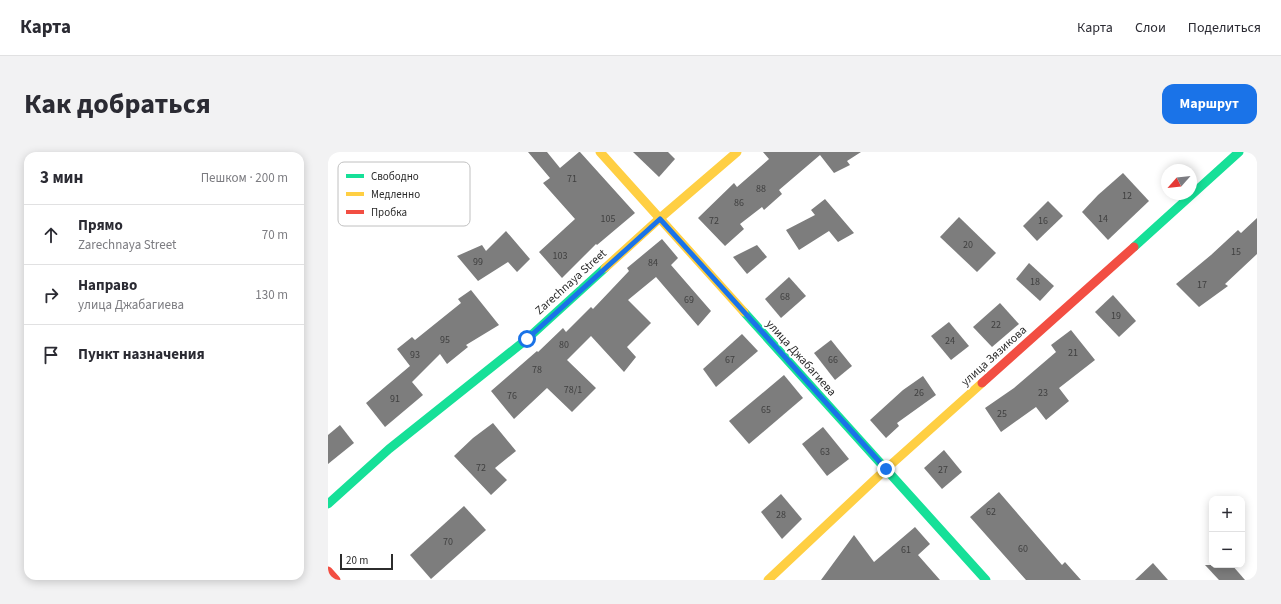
<!DOCTYPE html>
<html lang="ru">
<head>
<meta charset="utf-8">
<style>
	:root { --surface:#fff; --page:#f2f2f3; --text:#2b2b33; --muted:#7c7c81; --line:#e1e1e2; --accent:#1a73e8 }
	body { margin:0; font-family:"Source Sans 3",sans-serif; background:var(--page); color:var(--text) }
	.controls { position:absolute; right:12px; bottom:12px; display:grid; overflow:hidden; border-radius:8px; box-shadow:0 2px 10px #0003 }
	.controls button { width:36px; height:36px; display:grid; place-items:center; padding:0; border:0; border-bottom:1px solid var(--line); background:var(--surface); color:var(--text); font:20px sans-serif }
	.compass { position:absolute; left:833px; top:12px; width:36px; height:36px; border-radius:50%; background:var(--surface); box-shadow:0 2px 10px #0003; rotate:243deg }
	.scale { position:absolute; left:12px; bottom:10px; width:53px; box-sizing:border-box; padding-left:4px; border:2px solid #2c2c2c; border-top:0; font-size:11px; line-height:14px; white-space:nowrap; color:#2c2c2c; -webkit-text-stroke:3px #fff; paint-order:stroke }
	.stop { position:absolute; width:12px; height:12px; margin:-9px; border:3px solid #1a73e8; border-radius:50%; background:#fff }
	.stop.end { background:#1a73e8; border-color:#fff; box-shadow:0 1px 4px #0008 }
	.list { margin:0; padding:0; list-style:none }
	h2 { display:flex; justify-content:space-between; align-items:center; height:52px; margin:0; padding:0 16px; font-size:17px }
	h2 small { font-size:13px; font-weight:400; color:var(--muted) }
	.list li { display:grid; grid-template-columns:26px 1fr auto; gap:12px; align-items:center; box-sizing:border-box; height:60px; padding:0 16px; border-top:1px solid var(--line) }
	.list b { display:block; font-size:15px; white-space:nowrap }
	.list p { margin:0; font-size:13px; white-space:nowrap; color:var(--muted) }
	.list em { font-size:13px; font-style:normal; color:var(--muted) }
	.icon { flex:none; width:22px; height:22px; fill:none; stroke:currentColor; stroke-width:2; stroke-linecap:round; stroke-linejoin:round }
	.map { position:relative; flex:none; width:929px; height:428px; overflow:hidden; border-radius:12px }
	header { display:flex; align-items:center; gap:24px; box-sizing:border-box; height:56px; padding:0 20px; background:var(--surface); border-bottom:1px solid var(--line) }
	header strong { font-size:19px }
	nav { display:flex; gap:22px; margin-inline-start:auto; font-size:14px }
	.intro { display:flex; align-items:center; justify-content:space-between; box-sizing:border-box; height:96px; padding:0 24px }
	h1 { margin:0; font-size:28px }
	.button { padding:10px 18px; border-radius:12px; background:var(--accent); color:#fff; font-size:14px; font-weight:700 }
	main { display:flex; gap:24px; padding:0 24px }
	aside { flex:1; background:var(--surface); border-radius:12px; box-shadow:0 2px 10px #0003 }
	.map>svg:first-child { display:block }
	.building { fill:#7d7d7d }
	.lines { fill:none; stroke-linecap:round; stroke-linejoin:round }
	.fast { stroke:#16e098; stroke-width:9 }
	.slow { stroke:#ffcf43; stroke-width:9 }
	.jam { stroke:#f24e42; stroke-width:9 }
	.route { stroke:#1a73e8; stroke-width:5 }
	.labels { text-anchor:middle; dominant-baseline:central; stroke-width:4; stroke-linejoin:round; paint-order:stroke }
	.number-label { font-size:10px; fill:#404040 }
	.street-label { font-size:12px; fill:#2c2c2c; stroke:#fff }
	.key { fill:#fff; stroke:#c0c0c0; stroke-width:1 }
	.key-label { font-size:11px; fill:#2c2c2c }
</style>
</head>
<body>
<header>
<strong>Карта</strong>
<nav><a>Карта</a><a>Слои</a><a>Поделиться</a></nav>
</header>
<div class="intro"><h1>Как добраться</h1><a class="button">Маршрут</a></div>
<main>
<aside>
<h2>3 мин<small>Пешком · 200 m</small></h2>
<ul class="list">
<li><svg class="icon" aria-label="ahead" viewBox="0 0 24 24"><path d="M12 20V5M6 11l6-6 6 6"/></svg><div><b>Прямо</b><p>Zarechnaya Street</p></div><em>70 m</em></li>
<li><svg class="icon" aria-label="right" viewBox="0 0 24 24"><path d="M7 20v-9h11M14 6l5 5-5 5"/></svg><div><b>Направо</b><p>улица Джабагиева</p></div><em>130 m</em></li>
<li><svg class="icon" aria-label="arrive" viewBox="0 0 24 24"><path d="M6 21V4h12l-3 4 3 4H6"/></svg><div><b>Пункт назначения</b></div></li>
</ul>
</aside>
<div class="map">
<svg width="929" height="428" viewBox="0 0 929 428">
	<rect width="100%" height="100%" fill="#fff"/>
	<g class="building">
		<path d="M200 0H219L232 16 251 0H252L307 61 269 93 268 92 234 126 211 100 247 67 215 31 222 26Z"/>
		<path d="M305 0H340L347 7 331 25Z"/>
		<path d="M435 0H533L519 9 522 13 506 21 492 3 451 38 454 42 436 58 434 55 412 72 416 77 397 94 370 66 406 31 409 35 441 7Z"/>
		<path d="M795 21 821 49 780 88 754 60 770 43Z"/>
		<path d="M497 47 526 81 510 90 501 79 471 98 458 78 487 63 483 58Z"/>
		<path d="M720 49 735 64 709 89 695 74Z"/>
		<path d="M631 65 668 101 649 120 612 85Z"/>
		<path d="M929 66V102L897 132 900 134 871 155 848 132 883 103 910 78 913 81Z"/>
		<path d="M178 79 202 107 189 120 180 110 150 129 129 104 154 93 158 99Z"/>
		<path d="M334 87 350 106 343 113 383 159 370 174 328 125 300 148 323 171 299 195 308 205 296 220 263 184 239 208 268 236 244 260 219 236 186 267 163 239 209 199 210 200 235 176 238 180 263 155 265 157 301 119 299 116Z"/>
		<path d="M429 93 439 105 419 122 405 105Z"/>
		<path d="M701 111 726 134 712 149 688 127Z"/>
		<path d="M461 125 478 144 453 166 437 147Z"/>
		<path d="M143 138 171 173 138 193 140 195 119 212 112 202 84 230 95 243 57 275 38 251 82 214 69 197 84 185 87 188 133 151 130 147Z"/>
		<path d="M785 143 808 169 791 185 767 160Z"/>
		<path d="M672 151 691 172 664 195 645 175Z"/>
		<path d="M621 170 641 194 623 208 603 184Z"/>
		<path d="M743 178 767 208 731 236 741 249 718 268 708 255 673 280 657 256 686 236 728 200 723 193Z"/>
		<path d="M414 182 430 199 388 235 375 217Z"/>
		<path d="M503 188 524 214 507 228 486 201Z"/>
		<path d="M456 223 475 246 421 292 401 269Z"/>
		<path d="M595 224 608 243 569 271 571 274 558 286 542 268 575 238Z"/>
		<path d="M165 271 188 299 167 316 179 328 163 343 126 304 145 286Z"/>
		<path d="M12 273 26 291 0 312V283Z"/>
		<path d="M495 275 521 307 499 324 474 292Z"/>
		<path d="M616 298 634 320 614 337 596 316Z"/>
		<path d="M671 340 734 413 737 410 753 428H698L642 365Z"/>
		<path d="M453 342 474 367 454 387 433 360Z"/>
		<path d="M136 354 158 378 103 427 82 403Z"/>
		<path d="M587 375 602 392 590 403 612 428H493L526 383 546 410Z"/>
		<path d="M825 411 840 428H807Z"/>
		<path d="M877 413H904L917 428H891Z"/>
	</g>
	<g class="lines">
		<g class="fast">
			<path d="M806 95 911 0"/>
			<path d="M416 160 658 428"/>
			<path d="M0 352 61 297 199 187 277 116"/>
		</g>
		<g class="slow">
			<path d="M272 0 416 160"/>
			<path d="M277 116 331 67 409 0"/>
			<path d="M440 428 558 317 654 231"/>
		</g>
		<g class="jam">
			<path d="M654 231 806 95"/>
			<path d="M0 419 8 428"/>
		</g>
	</g>
	<g class="lines">
		<path class="route" d="M199 187 332 67 558 317"/>
	</g>
	<g class="labels">
		<g class="number-label">
			<text x="244" y="27">71</text>
			<text x="433" y="37">88</text>
			<text x="799" y="44">12</text>
			<text x="411" y="51">86</text>
			<text x="280" y="67">105</text>
			<text x="775" y="67">14</text>
			<text x="386" y="69">72</text>
			<text x="715" y="69">16</text>
			<text x="640" y="93">20</text>
			<text x="908" y="100">15</text>
			<text x="232" y="104">103</text>
			<text x="150" y="110">99</text>
			<text x="325" y="111">84</text>
			<text x="707" y="130">18</text>
			<text x="874" y="133">17</text>
			<text x="457" y="145">68</text>
			<text x="361" y="148">69</text>
			<text x="788" y="164">19</text>
			<text x="668" y="173">22</text>
			<text x="117" y="188">95</text>
			<text x="622" y="189">24</text>
			<text x="236" y="193">80</text>
			<text x="745" y="201">21</text>
			<text x="87" y="203">93</text>
			<text x="402" y="208">67</text>
			<text x="505" y="208">66</text>
			<text x="209" y="218">78</text>
			<text x="245" y="238">78/1</text>
			<text x="591" y="241">26</text>
			<text x="715" y="241">23</text>
			<text x="184" y="244">76</text>
			<text x="67" y="247">91</text>
			<text x="438" y="258">65</text>
			<text x="674" y="262">25</text>
			<text x="497" y="300">63</text>
			<text x="153" y="316">72</text>
			<text x="615" y="318">27</text>
			<text x="663" y="360">62</text>
			<text x="453" y="363">28</text>
			<text x="120" y="390">70</text>
			<text x="695" y="397">60</text>
			<text x="578" y="398">61</text>
		</g>
		<g class="street-label">
			<text transform="translate(243 130) rotate(-42)">Zarechnaya Street</text>
			<text transform="translate(666 204) rotate(-42)">улица Зязикова</text>
			<text transform="translate(473 206) rotate(48)">улица Джабагиева</text>
		</g>
	</g>
	<rect x="10" y="10" width="132" height="64" rx="6" class="key"/>
	<rect x="18" y="22" width="18" height="4" fill="#16e098"/>
	<rect x="18" y="40" width="18" height="4" fill="#ffcf43"/>
	<rect x="18" y="58" width="18" height="4" fill="#f24e42"/>
	<g class="key-label">
		<text x="43" y="28">Свободно</text>
		<text x="43" y="46">Медленно</text>
		<text x="43" y="64">Пробка</text>
	</g>
</svg>
<div class="controls">
<button>+</button>
<button>−</button>
</div>
<svg class="compass" viewBox="-18 -18 36 36"><path d="M0-13l5 13h-10z" fill="#e53935"/><path d="M0 13l5-13h-10z" fill="#7c7c81"/></svg>
<div class="scale">20 m</div>
<div class="stop" style="left:199px;top:187px"></div>
<div class="stop end" style="left:558px;top:317px"></div>
</div>
</main>
</body>
</html>
